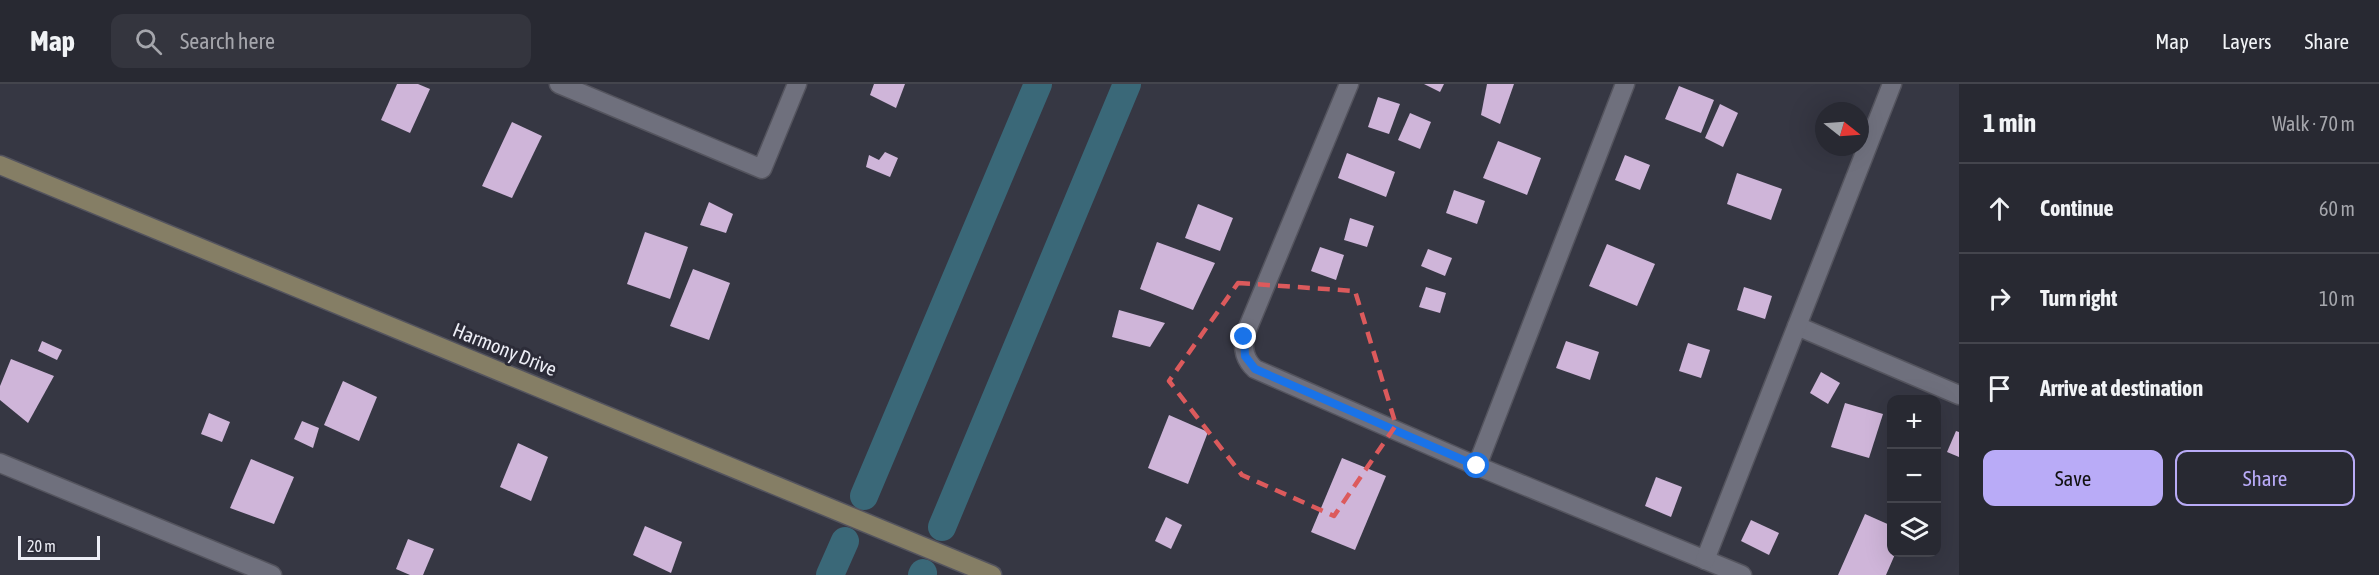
<!DOCTYPE html>
<html lang="en">
<head>
<meta charset="utf-8">
<style>
	:root { --surface:#282932; --page:#34353e; --text:#f1f3f6; --muted:#a5a6ac; --line:#44454d; --accent:#b9abf7 }
	body { margin:0; font-family:"Asap Condensed",sans-serif; background:var(--page); color:var(--text) }
	.controls { position:absolute; right:18px; bottom:18px; display:grid; overflow:hidden; border-radius:12px; box-shadow:0 6px 24px #0002 }
	.controls button { width:54px; height:54px; display:grid; place-items:center; padding:0; border:0; border-bottom:2px solid var(--line); background:var(--surface); color:var(--text); font:30px sans-serif }
	.compass { position:absolute; left:1815px; top:18px; width:54px; height:54px; border-radius:50%; background:var(--surface); box-shadow:0 6px 24px #0002; rotate:107deg }
	.scale { position:absolute; left:18px; bottom:15px; width:82px; box-sizing:border-box; padding-left:6px; border:3px solid #edeef6; border-top:0; font-size:16px; line-height:21px; white-space:nowrap; color:#edeef6; -webkit-text-stroke:4px #2c2c38; paint-order:stroke }
	.stop { position:absolute; width:18px; height:18px; margin:-14px; border:4px solid #1a73e8; border-radius:50%; background:#fff }
	.stop.end { background:#1a73e8; border-color:#fff; box-shadow:0 2px 6px #0008 }
	.list { margin:0; padding:0; list-style:none }
	h2 { display:flex; justify-content:space-between; align-items:center; height:78px; margin:0; padding:0 24px; font-size:26px }
	h2 small { font-size:20px; font-weight:400; color:var(--muted) }
	.list li { display:grid; grid-template-columns:39px 1fr auto; gap:18px; align-items:center; box-sizing:border-box; height:90px; padding:0 24px; border-top:2px solid var(--line) }
	.list b { display:block; font-size:22px; white-space:nowrap }
	.list em { font-size:20px; font-style:normal; color:var(--muted) }
	.actions { display:flex; gap:12px; padding:18px 24px }
	.actions a { flex:1; padding:14px 0; border:2px solid var(--accent); border-radius:12px; text-align:center; font-size:21px; color:var(--accent) }
	.actions .main { background:var(--accent); color:#111 }
	.icon { flex:none; width:33px; height:33px; fill:none; stroke:currentColor; stroke-width:2; stroke-linecap:round; stroke-linejoin:round }
	.map { position:relative; flex:none; width:1959px; height:491px; overflow:hidden }
	header { display:flex; align-items:center; gap:36px; box-sizing:border-box; height:84px; padding:0 30px; background:var(--surface); border-bottom:2px solid var(--line) }
	header strong { font-size:28px }
	nav { display:flex; gap:33px; margin-inline-start:auto; font-size:21px }
	.search { width:420px; height:54px; background:var(--page); display:flex; align-items:center; gap:15px; box-sizing:border-box; padding:0 21px; border-radius:12px; color:var(--muted); font-size:22px }
	main { display:flex }
	aside { flex:1; background:var(--surface) }
	.map>svg:first-child { display:block }
	.lines { fill:none; stroke-linecap:round; stroke-linejoin:round }
	.canal { stroke:#3a6878; stroke-width:28 }
	.building { fill:#cfb5d9 }
	.street-casing { stroke:#54545e; stroke-width:21 }
	.secondary-casing { stroke:#54545e; stroke-width:21 }
	.street { stroke:#6f707d; stroke-width:18 }
	.secondary { stroke:#857e65; stroke-width:18 }
	.route { stroke:#1a73e8; stroke-width:8 }
	.marked { fill:none; stroke:#dc5a5c; stroke-width:4.5; stroke-dasharray:12 8; stroke-linejoin:round }
	.labels { text-anchor:middle; dominant-baseline:central; stroke-width:6; stroke-linejoin:round; paint-order:stroke }
	.street-label { font-size:20px; fill:#edeef6; stroke:#2c2c38 }
</style>
</head>
<body>
<header>
<strong>Map</strong>
<div class="search"><svg class="icon" aria-label="search" viewBox="0 0 24 24"><circle cx="10" cy="10" r="6"/><path d="M15 15l6 6"/></svg>Search here</div>
<nav><a>Map</a><a>Layers</a><a>Share</a></nav>
</header>
<main>
<div class="map">
<svg width="1959" height="491" viewBox="0 0 1959 491">
	<rect width="100%" height="100%" fill="#363743"/>
	<g class="lines">
		<g class="canal">
			<path d="M864 412 1038 0"/>
			<path d="M942 443 1127 0"/>
			<path d="M830 491 845 457"/>
			<path d="M922 491 923 489"/>
		</g>
	</g>
	<g class="building">
		<path d="M397 0H418L430 5 410 49 381 36Z"/>
		<path d="M874 0H905L896 24 870 11Z"/>
		<path d="M1424 0H1444L1440 8Z"/>
		<path d="M1487 0H1514L1500 40 1481 31Z"/>
		<path d="M1679 2 1714 16 1701 49 1665 35Z"/>
		<path d="M1378 13 1400 20 1389 50 1368 43Z"/>
		<path d="M1720 20 1738 29 1723 63 1705 54Z"/>
		<path d="M1410 29 1431 38 1420 65 1398 56Z"/>
		<path d="M512 38 542 52 512 114 482 102Z"/>
		<path d="M1498 57 1541 74 1527 111 1483 94Z"/>
		<path d="M885 68 898 74 890 93 866 83 869 71 879 76Z"/>
		<path d="M1347 69 1395 88 1386 113 1338 94Z"/>
		<path d="M1625 71 1650 81 1640 106 1615 96Z"/>
		<path d="M1737 89 1782 105 1771 136 1727 120Z"/>
		<path d="M1454 106 1485 117 1477 140 1446 129Z"/>
		<path d="M709 118 733 130 726 149 700 141Z"/>
		<path d="M1198 120 1233 134 1220 167 1185 154Z"/>
		<path d="M1350 134 1374 142 1367 163 1344 156Z"/>
		<path d="M645 148 688 163 670 215 627 200Z"/>
		<path d="M1157 158 1215 179 1193 226 1140 205Z"/>
		<path d="M1607 160 1655 180 1637 222 1589 202Z"/>
		<path d="M1320 163 1344 171 1336 196 1311 187Z"/>
		<path d="M1428 165 1452 174 1445 192 1421 182Z"/>
		<path d="M693 185 730 199 709 256 670 242Z"/>
		<path d="M1426 203 1446 209 1440 229 1419 223Z"/>
		<path d="M1744 203 1772 212 1765 235 1737 226Z"/>
		<path d="M1119 226 1165 239 1150 263 1112 253Z"/>
		<path d="M42 257 62 266 57 276 38 267Z"/>
		<path d="M1566 257 1599 268 1590 296 1556 284Z"/>
		<path d="M1688 259 1710 266 1701 294 1679 287Z"/>
		<path d="M11 275 54 292 28 339 0 316V302Z"/>
		<path d="M1821 288 1840 299 1828 320 1810 309Z"/>
		<path d="M343 297 377 313 359 357 324 341Z"/>
		<path d="M1845 319 1883 330 1869 374 1831 363Z"/>
		<path d="M209 329 230 338 222 358 201 350Z"/>
		<path d="M1169 331 1208 348 1188 400 1148 384Z"/>
		<path d="M302 337 319 344 313 364 294 355Z"/>
		<path d="M1956 347 1959 348V373L1947 368Z"/>
		<path d="M518 359 548 373 531 417 500 403Z"/>
		<path d="M1342 374 1386 392 1355 466 1311 448Z"/>
		<path d="M251 375 294 393 274 440 230 424Z"/>
		<path d="M1656 393 1682 403 1671 433 1645 422Z"/>
		<path d="M1865 430 1892 442V468H1896L1886 491H1838Z"/>
		<path d="M1166 433 1182 441 1171 465 1155 457Z"/>
		<path d="M1751 436 1779 449 1769 471 1741 457Z"/>
		<path d="M645 442 682 458 671 489 633 471Z"/>
		<path d="M408 455 434 465 423 491H410L396 485Z"/>
	</g>
	<g class="lines">
		<g class="street-casing">
			<g id="street">
				<path d="M559 0 762 85 797 0"/>
				<path d="M1349 0 1244 253C1243 266 1245 276 1255 285L1477 382 1742 491"/>
				<path d="M1797 242 1959 311"/>
				<path d="M0 379 272 491"/>
				<path d="M1477 382 1625 0"/>
				<path d="M1705 476 1892 0"/>
			</g>
		</g>
		<g class="secondary-casing">
			<path id="secondary" d="M0 81 992 491"/>
		</g>
		<use href="#street" class="street"/>
		<use href="#secondary" class="secondary"/>
	</g>
	<g class="lines">
		<path class="route" d="M1244 253 1245 272 1255 285 1477 382"/>
	</g>
	<path class="marked" d="M1238 199 1355 207 1396 341 1334 432 1242 391 1169 297Z"/>
	<g class="labels">
		<g class="street-label">
			<text transform="translate(505 265) rotate(22)">Harmony Drive</text>
		</g>
	</g>
</svg>
<div class="controls">
<button>+</button>
<button>−</button>
<button><svg class="icon" aria-label="layers" viewBox="0 0 24 24"><path d="M12 4l9 5-9 5-9-5zM3 14l9 5 9-5"/></svg></button>
</div>
<svg class="compass" viewBox="-18 -18 36 36"><path d="M0-13l5 13h-10z" fill="#e53935"/><path d="M0 13l5-13h-10z" fill="#a5a6ac"/></svg>
<div class="scale">20 m</div>
<div class="stop" style="left:1477px;top:382px"></div>
<div class="stop end" style="left:1244px;top:253px"></div>
</div>
<aside>
<h2>1 min<small>Walk · 70 m</small></h2>
<ul class="list">
<li><svg class="icon" aria-label="ahead" viewBox="0 0 24 24"><path d="M12 20V5M6 11l6-6 6 6"/></svg><div><b>Continue</b></div><em>60 m</em></li>
<li><svg class="icon" aria-label="right" viewBox="0 0 24 24"><path d="M7 20v-9h11M14 6l5 5-5 5"/></svg><div><b>Turn right</b></div><em>10 m</em></li>
<li><svg class="icon" aria-label="arrive" viewBox="0 0 24 24"><path d="M6 21V4h12l-3 4 3 4H6"/></svg><div><b>Arrive at destination</b></div></li>
</ul>
<div class="actions"><a class="main">Save</a><a>Share</a></div>
</aside>
</main>
</body>
</html>
